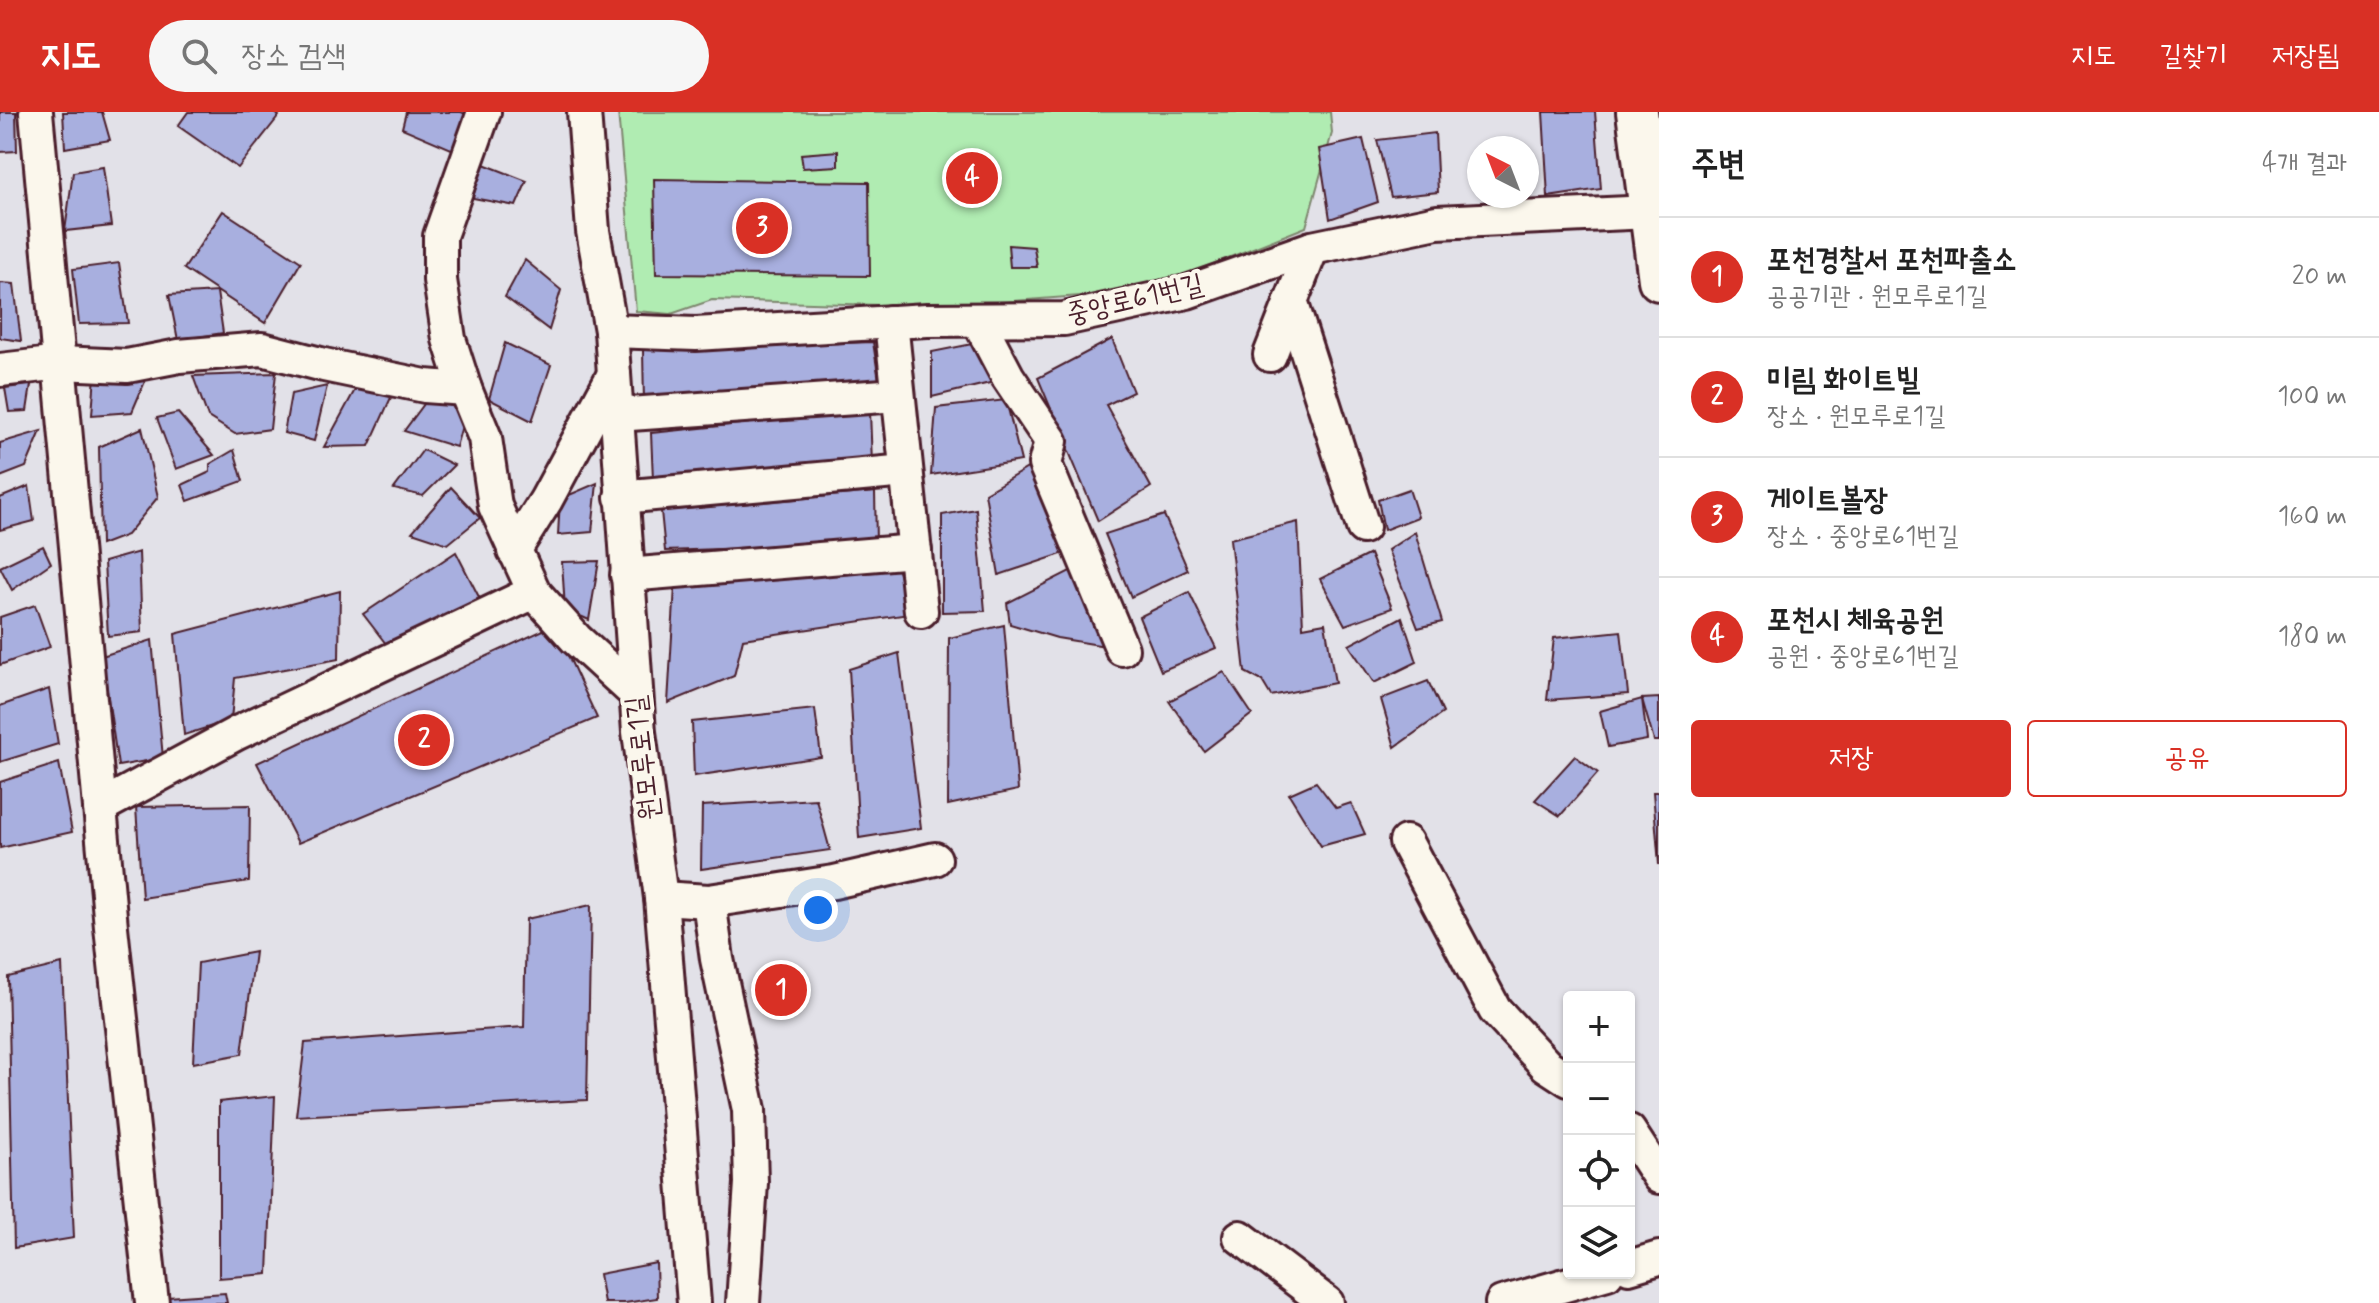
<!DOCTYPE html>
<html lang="ko">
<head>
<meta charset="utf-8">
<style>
	:root { --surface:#fff; --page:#f6f6f6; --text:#222; --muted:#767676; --line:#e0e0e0; --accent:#d93025 }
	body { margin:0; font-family:Mynerve,"Poor Story",sans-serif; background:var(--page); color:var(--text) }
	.controls { position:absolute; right:24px; bottom:24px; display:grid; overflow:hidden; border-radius:8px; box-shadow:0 2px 6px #0004 }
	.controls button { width:72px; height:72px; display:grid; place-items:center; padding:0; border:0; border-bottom:2px solid var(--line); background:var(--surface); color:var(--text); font:40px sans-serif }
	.compass { position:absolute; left:1467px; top:24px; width:72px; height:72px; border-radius:50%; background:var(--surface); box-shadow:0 2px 6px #0004; rotate:318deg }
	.you { position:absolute; left:818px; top:798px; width:28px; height:28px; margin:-20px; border:6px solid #fff; border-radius:50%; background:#1a73e8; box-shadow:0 0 0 12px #1a73e833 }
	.badge { display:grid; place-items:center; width:52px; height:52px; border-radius:50%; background:var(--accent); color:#fff; font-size:26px; font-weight:700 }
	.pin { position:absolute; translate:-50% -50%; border:4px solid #fff; box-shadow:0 2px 8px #0006 }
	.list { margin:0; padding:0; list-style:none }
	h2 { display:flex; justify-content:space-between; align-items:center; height:104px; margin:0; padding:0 32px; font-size:34px }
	h2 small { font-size:26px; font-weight:400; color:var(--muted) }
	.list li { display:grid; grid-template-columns:52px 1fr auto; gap:24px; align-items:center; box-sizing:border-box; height:120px; padding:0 32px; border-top:2px solid var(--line) }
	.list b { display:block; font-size:30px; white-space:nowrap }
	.list p { margin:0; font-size:26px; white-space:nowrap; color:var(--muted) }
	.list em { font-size:26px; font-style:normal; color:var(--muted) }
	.actions { display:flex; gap:16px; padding:24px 32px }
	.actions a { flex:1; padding:18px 0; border:2px solid var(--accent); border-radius:8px; text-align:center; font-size:28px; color:var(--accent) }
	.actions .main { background:var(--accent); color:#fff }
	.icon { flex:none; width:44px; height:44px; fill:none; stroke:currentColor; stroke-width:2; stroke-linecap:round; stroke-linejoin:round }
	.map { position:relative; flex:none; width:1659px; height:1191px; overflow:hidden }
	header { display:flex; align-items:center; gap:48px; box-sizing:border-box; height:112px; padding:0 40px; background:var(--accent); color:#fff }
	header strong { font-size:38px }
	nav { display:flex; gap:44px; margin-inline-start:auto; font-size:28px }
	.search { width:560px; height:72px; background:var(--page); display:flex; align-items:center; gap:20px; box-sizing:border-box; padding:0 28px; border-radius:44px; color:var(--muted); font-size:30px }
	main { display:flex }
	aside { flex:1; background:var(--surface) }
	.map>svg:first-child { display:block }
	.green { fill:#b0ecb2; stroke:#7d866e; stroke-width:2 }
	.building { fill:#a8afdf; stroke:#4a1f2b; stroke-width:2 }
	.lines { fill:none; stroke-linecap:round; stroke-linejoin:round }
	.minor-casing { stroke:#4a1f2b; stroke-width:38 }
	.tertiary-casing { stroke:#4a1f2b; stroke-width:46 }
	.minor { stroke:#fbf7ec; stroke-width:32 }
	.tertiary { stroke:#fbf7ec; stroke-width:40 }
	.labels { text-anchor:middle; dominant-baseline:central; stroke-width:8; stroke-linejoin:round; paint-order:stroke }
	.street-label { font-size:28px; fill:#4a1f2b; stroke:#fbf7ec }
</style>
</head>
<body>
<header>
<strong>지도</strong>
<div class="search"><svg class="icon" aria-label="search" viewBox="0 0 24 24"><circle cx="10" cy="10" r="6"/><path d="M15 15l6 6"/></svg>장소 검색</div>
<nav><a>지도</a><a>길찾기</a><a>저장됨</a></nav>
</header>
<main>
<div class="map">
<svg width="1659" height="1191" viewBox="0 0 1659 1191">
	<rect width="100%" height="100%" fill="#e2e1e8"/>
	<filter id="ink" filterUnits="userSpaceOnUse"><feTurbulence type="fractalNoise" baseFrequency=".0125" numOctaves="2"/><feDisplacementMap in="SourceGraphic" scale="16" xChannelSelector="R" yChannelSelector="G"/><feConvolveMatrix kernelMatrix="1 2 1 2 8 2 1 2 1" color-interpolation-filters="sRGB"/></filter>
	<g filter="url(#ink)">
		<path class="green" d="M618 0H1330L1332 21 1306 115 1190 161 1107 182 986 191 879 193 712 188 671 202 636 199Z"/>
		<g class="building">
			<path d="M0 0H16L17 39 0 40Z"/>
			<path d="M63 0H102L110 28 65 36Z"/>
			<path d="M188 0H274L279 4 238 56 178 14Z"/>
			<path d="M406 0H461L469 3 456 39 402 16Z"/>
			<path d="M1543 0H1595L1601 77 1548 85Z"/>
			<path d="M1435 21 1438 80 1391 85 1377 28Z"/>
			<path d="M1363 27 1378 90 1330 107 1319 37Z"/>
			<path d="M838 39V54L803 56 801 42Z"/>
			<path d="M481 51 527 69 516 94 473 86Z"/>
			<path d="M103 55 111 114 65 119 73 60Z"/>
			<path d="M654 67 869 70 870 164 656 162Z"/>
			<path d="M223 99 301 150 265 211 184 157Z"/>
			<path d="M1008 133 1034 135 1037 155H1010Z"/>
			<path d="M525 148 561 178 549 218 505 185Z"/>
			<path d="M119 151 128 211 79 212 73 157Z"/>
			<path d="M0 171 14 172 21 229 0 226Z"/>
			<path d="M217 180 223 221 178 228 169 183Z"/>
			<path d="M1112 227 1133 280 1106 293 1151 375 1098 409 1038 266Z"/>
			<path d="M873 230 880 275 644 291 643 238Z"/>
			<path d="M505 231 551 253 532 309 489 287Z"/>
			<path d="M972 232 998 269 932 285V240Z"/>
			<path d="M149 260 132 300 92 303 95 263Z"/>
			<path d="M276 261 270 317 235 322 208 305 193 264Z"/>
			<path d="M31 273 27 299 9 300 5 276Z"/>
			<path d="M327 274 314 329 284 321 291 282Z"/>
			<path d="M356 276 394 279 369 334 324 335Z"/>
			<path d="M433 280 467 296 456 335 404 319Z"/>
			<path d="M1006 288 1021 349 931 363 936 296Z"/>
			<path d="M870 299 872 352 653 367 651 321Z"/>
			<path d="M178 301 214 343 176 357 157 306Z"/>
			<path d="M142 316 158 385 127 423 101 433 99 335Z"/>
			<path d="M41 319 26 355 0 365V331Z"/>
			<path d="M234 338 243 369 188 389 182 373 210 360V352Z"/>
			<path d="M423 338 454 353 423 384 394 377Z"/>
			<path d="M1031 354 1065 441 999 463 985 381Z"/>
			<path d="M597 371 592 420 558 423 560 387Z"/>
			<path d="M29 374 34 409 0 418V386Z"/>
			<path d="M451 375 480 406 448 432 412 420Z"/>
			<path d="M1409 377 1418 405 1384 418 1378 388Z"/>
			<path d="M875 380 876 431 665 439 661 399Z"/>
			<path d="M976 397 985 499 942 500V403Z"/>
			<path d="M1164 403 1188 458 1131 485 1105 422Z"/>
			<path d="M1298 410 1303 515 1325 511 1335 571 1271 584 1262 569 1245 560 1230 427Z"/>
			<path d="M1415 420 1442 510 1418 516 1388 438Z"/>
			<path d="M43 434 51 451 12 478 0 455Z"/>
			<path d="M139 440 142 520 108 524 104 450Z"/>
			<path d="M456 440 480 487 393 541 363 502Z"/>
			<path d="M1370 442 1392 496 1345 513 1320 467Z"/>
			<path d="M599 449 589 508 565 497 562 450Z"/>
			<path d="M897 455 909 502 743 527 734 564 668 591 675 474Z"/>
			<path d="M1074 457 1111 535 1057 526 1010 512 1007 491Z"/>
			<path d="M340 479 339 547 235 566 231 608 184 623 175 522Z"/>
			<path d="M1189 480 1216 536 1161 559 1139 505Z"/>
			<path d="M35 493 50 535 0 553V505Z"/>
			<path d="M1402 505 1417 550 1374 571 1349 533Z"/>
			<path d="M554 513 597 606 298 731 257 651Z"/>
			<path d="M1004 513 1018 678 948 693 949 526Z"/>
			<path d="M1621 519 1628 582 1547 588 1554 526Z"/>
			<path d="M152 528 163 646 118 654 102 544Z"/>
			<path d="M899 541 921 716 859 726 849 557Z"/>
			<path d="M1224 560 1252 602 1204 639 1169 589Z"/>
			<path d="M1428 569 1443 601 1395 635 1381 587Z"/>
			<path d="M49 577 58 632 0 650V594Z"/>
			<path d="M1659 586V629H1654L1642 587Z"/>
			<path d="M1642 587 1647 628 1608 635 1600 599Z"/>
			<path d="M815 597 821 645 694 664 692 610Z"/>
			<path d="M1575 644 1598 661 1560 704 1535 688Z"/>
			<path d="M59 651 72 720 0 736V670Z"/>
			<path d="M1316 670 1336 696 1351 691 1365 722 1321 734 1289 682Z"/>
			<path d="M1653 680H1659V753Z"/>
			<path d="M816 687 830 738 701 757 702 694Z"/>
			<path d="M250 693 249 769 142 786 136 695Z"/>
			<path d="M591 793 587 988 296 1004 305 931 524 915 526 807Z"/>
			<path d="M255 840 242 942 193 951 198 851Z"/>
			<path d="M62 852 74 1126 14 1136 8 865Z"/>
			<path d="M275 984 268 1162 219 1166V990Z"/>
			<path d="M656 1151 657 1186 625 1191H604L599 1162Z"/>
			<path d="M225 1181 227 1191H169L168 1185Z"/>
		</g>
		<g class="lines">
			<g class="minor-casing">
				<g id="minor">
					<path d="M36 0 111 815 152 1191"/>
					<path d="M484 0 440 124V168L449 227 465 277 485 326 495 394 534 480 576 527 636 582"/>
					<path d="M584 0 593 119 611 219 639 620 661 786 694 1191"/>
					<path d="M1291 189 1363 415"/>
					<path d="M978 208 1008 265 1051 329 1045 352 1122 537"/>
					<path d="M891 210 921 499"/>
					<path d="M611 219 696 222 927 208 1064 207 1187 180 1312 136 1437 110 1650 100"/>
					<path d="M1270 243 1312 136"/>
					<path d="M0 258 60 251 127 254 179 244 262 237 324 253 425 274 465 277"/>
					<path d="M616 303 898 283"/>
					<path d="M621 385 906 359"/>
					<path d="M514 439 546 388 614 262"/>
					<path d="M627 463 915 439"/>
					<path d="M100 695 237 621 534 480"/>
					<path d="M1406 730 1495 898 1546 953 1569 968"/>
					<path d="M661 786 709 789 717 847 749 998 751 1071 743 1191"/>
					<path d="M709 789 834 770 935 747"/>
					<path d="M1629 1019 1659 1065"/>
					<path d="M1240 1125 1327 1191"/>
					<path d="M1629 1155 1659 1146"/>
					<path d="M1502 1191 1607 1161"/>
				</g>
			</g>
			<g class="tertiary-casing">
				<path id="tertiary" d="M1637 0 1659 168"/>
			</g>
			<use href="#minor" class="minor"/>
			<use href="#tertiary" class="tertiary"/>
		</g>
	</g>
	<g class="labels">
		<g class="street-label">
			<text transform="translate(1135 188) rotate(-13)">중앙로61번길</text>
			<text transform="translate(644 646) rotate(-97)">원모루로1길</text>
		</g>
	</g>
</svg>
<div class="controls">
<button>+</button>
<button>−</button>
<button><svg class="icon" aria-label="locate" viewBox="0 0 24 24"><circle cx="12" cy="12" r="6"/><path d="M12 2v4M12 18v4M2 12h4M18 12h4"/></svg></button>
<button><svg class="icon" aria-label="layers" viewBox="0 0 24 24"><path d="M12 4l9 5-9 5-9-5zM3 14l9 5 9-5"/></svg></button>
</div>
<svg class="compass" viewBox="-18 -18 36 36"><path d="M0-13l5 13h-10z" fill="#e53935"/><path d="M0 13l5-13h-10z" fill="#767676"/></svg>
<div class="you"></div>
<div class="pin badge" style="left:781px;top:878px">1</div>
<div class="pin badge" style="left:424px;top:628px">2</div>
<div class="pin badge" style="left:762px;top:116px">3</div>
<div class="pin badge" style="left:972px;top:66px">4</div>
</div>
<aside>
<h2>주변<small>4개 결과</small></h2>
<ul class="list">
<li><span class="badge">1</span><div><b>포천경찰서 포천파출소</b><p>공공기관 · 원모루로1길</p></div><em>20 m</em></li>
<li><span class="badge">2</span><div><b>미림 화이트빌</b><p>장소 · 원모루로1길</p></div><em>100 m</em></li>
<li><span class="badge">3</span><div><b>게이트볼장</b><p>장소 · 중앙로61번길</p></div><em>160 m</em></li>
<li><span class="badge">4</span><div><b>포천시 체육공원</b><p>공원 · 중앙로61번길</p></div><em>180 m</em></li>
</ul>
<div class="actions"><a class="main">저장</a><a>공유</a></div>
</aside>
</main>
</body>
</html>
